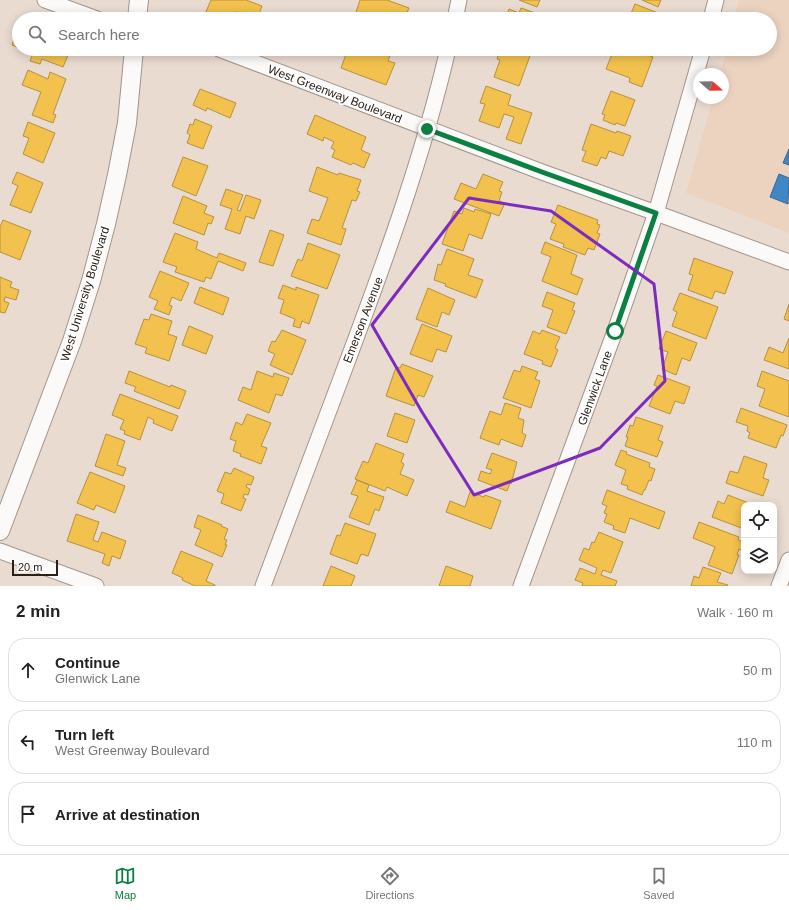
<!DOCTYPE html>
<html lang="en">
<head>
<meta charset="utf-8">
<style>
	:root { --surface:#fff; --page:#f6f6f6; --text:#222; --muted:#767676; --line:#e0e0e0; --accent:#0b8043 }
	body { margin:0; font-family:Helvetica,sans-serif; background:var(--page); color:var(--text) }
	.controls { position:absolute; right:12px; bottom:12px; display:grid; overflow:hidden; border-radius:8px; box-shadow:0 2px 10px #0003 }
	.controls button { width:36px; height:36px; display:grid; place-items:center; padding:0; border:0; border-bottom:1px solid var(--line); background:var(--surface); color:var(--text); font:20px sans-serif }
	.compass { position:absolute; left:693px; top:68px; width:36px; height:36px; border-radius:50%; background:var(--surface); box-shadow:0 2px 10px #0003; rotate:110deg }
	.scale { position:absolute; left:12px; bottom:10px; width:46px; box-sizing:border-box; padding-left:4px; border:2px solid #2a2018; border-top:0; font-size:11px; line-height:14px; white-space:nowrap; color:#2a2018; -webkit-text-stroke:3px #fff; paint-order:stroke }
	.stop { position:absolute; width:12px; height:12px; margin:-9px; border:3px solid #0b8043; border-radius:50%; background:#fff }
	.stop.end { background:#0b8043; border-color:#fff; box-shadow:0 1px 4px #0008 }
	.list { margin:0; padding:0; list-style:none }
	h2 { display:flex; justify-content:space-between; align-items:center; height:52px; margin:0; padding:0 16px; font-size:17px }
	h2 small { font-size:13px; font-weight:400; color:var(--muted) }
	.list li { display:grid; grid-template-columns:26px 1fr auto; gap:12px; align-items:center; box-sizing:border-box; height:64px; margin:0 8px 8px; padding:0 8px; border:1px solid var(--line); border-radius:16px }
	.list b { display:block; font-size:15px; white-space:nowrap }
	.list p { margin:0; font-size:13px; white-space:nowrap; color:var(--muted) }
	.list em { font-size:13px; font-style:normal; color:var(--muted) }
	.icon { flex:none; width:22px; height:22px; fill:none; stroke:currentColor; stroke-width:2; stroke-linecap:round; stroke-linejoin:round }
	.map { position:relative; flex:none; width:789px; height:586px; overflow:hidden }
	.search { position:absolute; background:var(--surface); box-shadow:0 2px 10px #0003; left:12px; right:12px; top:12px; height:44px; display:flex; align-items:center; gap:10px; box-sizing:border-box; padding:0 14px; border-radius:22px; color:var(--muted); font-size:15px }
	.sheet { height:268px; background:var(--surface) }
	nav { display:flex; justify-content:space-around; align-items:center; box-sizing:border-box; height:56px; border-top:1px solid var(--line); background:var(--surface); font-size:11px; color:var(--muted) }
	nav a { display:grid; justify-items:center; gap:2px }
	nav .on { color:var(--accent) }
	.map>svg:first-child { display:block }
	.built { fill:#ecd3c0 }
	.homes { fill:#f2c14e; stroke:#b6913e }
	.schools { fill:#3f88c5; stroke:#396991 }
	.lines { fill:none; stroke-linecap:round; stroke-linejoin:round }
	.minor-casing { stroke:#a0958c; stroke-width:17 }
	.tertiary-casing { stroke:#a0958c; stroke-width:20 }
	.minor { stroke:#fcfaf8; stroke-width:15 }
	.tertiary { stroke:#fcfaf8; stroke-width:18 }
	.route { stroke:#0b8043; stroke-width:5 }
	.marked { fill:none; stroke:#7b2cbf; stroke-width:3; stroke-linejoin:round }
	.labels { text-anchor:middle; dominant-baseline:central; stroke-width:4; stroke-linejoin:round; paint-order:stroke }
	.street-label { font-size:12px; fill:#2a2018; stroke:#fff }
</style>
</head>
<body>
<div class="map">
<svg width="789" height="586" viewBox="0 0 789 586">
	<rect width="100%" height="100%" fill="#eadbd0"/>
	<path class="built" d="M739 0H789V233L686 193 713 98H723V74H720L727 49H770V19H734Z"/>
	<g class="homes">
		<path d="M211 0H246L262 6 257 19H239L237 18 239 13 235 12 232 19H218V18L205 14Z"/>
		<path d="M360 0H387L409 8 406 15 409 16 408 19H366L355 15Z"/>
		<path d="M519 0H540L537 7Z"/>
		<path d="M642 0H661L658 7Z"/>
		<path d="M635 4 663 15 661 19H621L623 16 629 18Z"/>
		<path d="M521 8 535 13 532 19H505L509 9 519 13Z"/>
		<path d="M19 25V48L12 45Z"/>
		<path d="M22 49H60V50L69 53 63 67 42 59 40 64 30 61 33 53Z"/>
		<path d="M334 49H381L391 53 388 61 395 63 386 85 341 68 346 54Z"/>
		<path d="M500 49H520L531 53 519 86 494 77 500 60 497 59 498 56 497 55Z"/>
		<path d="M614 49H632L653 57 642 87 629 82 630 78 606 69Z"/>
		<path d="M28 70 48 79 50 72 66 79 53 114 56 115 53 123 32 115 41 92 22 85Z"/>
		<path d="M486 86 511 95 508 105 532 113 521 144 506 139 514 117 504 114 499 128 479 121 485 104 480 103Z"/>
		<path d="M200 89 236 103 230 118 207 108 206 111 193 105Z"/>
		<path d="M611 91 635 100 625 126 616 123 615 125 603 120 605 115 602 114Z"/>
		<path d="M315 115 366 137 361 150 370 154 364 168 353 163 351 165 332 157 335 150 331 148 334 142 324 137 323 141 307 134Z"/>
		<path d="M195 119 212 126 203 149 187 143 190 135 187 133 190 124 193 125Z"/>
		<path d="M28 122 55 133 43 163 23 154 29 138 23 136Z"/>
		<path d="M591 124 616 133 617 131 631 136 623 156 609 151 606 159 601 157 597 166 582 161 586 151 582 150Z"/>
		<path d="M183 157 208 166 196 196 172 186Z"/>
		<path d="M317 167 338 175 339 173 361 180 357 191 360 192 356 201 352 200 342 228 346 229 341 245 307 233 312 219 319 221 328 198 309 191Z"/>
		<path d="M17 172 43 183 31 213 10 205 18 186 12 183Z"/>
		<path d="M483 174 503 182 499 191 502 192 499 201 505 203 499 216 454 199 461 183 476 189Z"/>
		<path d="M226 189 243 195 237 210 240 211 246 195 261 200 254 219 246 216 240 234 225 229 232 209 220 205Z"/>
		<path d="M183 196 207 206 204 213 214 217 211 224 208 223 204 235 173 223Z"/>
		<path d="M558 205 598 220 597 224 600 225 597 233 600 234 594 250 588 248 585 255 563 247 564 244 550 239 556 224 551 222Z"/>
		<path d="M464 208 474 212 475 209 491 214 482 239 469 234 463 251 442 244 454 211 462 214Z"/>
		<path d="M3 220 31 231 20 260 0 252V227Z"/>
		<path d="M270 230 284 235 273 266 259 262Z"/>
		<path d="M175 233 198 242 196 249 217 258 219 253 246 263 243 271 218 261 211 279 206 277 204 282 175 272 177 267 163 262Z"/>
		<path d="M545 242 577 255 571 274 583 279 577 295 542 281 551 257 541 253Z"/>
		<path d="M308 243 340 255 327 289 291 276 298 259 302 261Z"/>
		<path d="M447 249 474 259 468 275 483 280 476 298 445 286 446 284 434 280 438 264 441 265Z"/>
		<path d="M694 258 733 272 725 294 715 291 712 299 688 290 693 275 689 274Z"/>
		<path d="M160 271 189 283 181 301 172 297 169 305 172 306 169 315 154 309 158 301 149 297Z"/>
		<path d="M0 277 12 282 10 287 19 290 16 300 5 297 4 301 9 303 5 313 0 312Z"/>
		<path d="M283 285 296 290V287L319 295 309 324 302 321 300 328 293 326 295 319 280 313 284 300 278 298Z"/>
		<path d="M200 287 229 298 223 315 194 303Z"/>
		<path d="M428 288 455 300 449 315 442 312 437 327 416 319Z"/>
		<path d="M547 292 575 303 572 310 575 311 566 334 547 327 553 310 542 306Z"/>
		<path d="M680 293 718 307 706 339 672 326 677 312 673 310Z"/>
		<path d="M789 304V321L784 319Z"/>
		<path d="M151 314 172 321 168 334 177 337 169 361 145 353 147 348 135 344 144 319 149 320Z"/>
		<path d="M422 324 452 336 446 352 437 349 432 362 410 354Z"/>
		<path d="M189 326 213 336 206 354 182 345Z"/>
		<path d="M282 330 306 340 292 375 270 365 275 354 268 351 272 341 275 342Z"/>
		<path d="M542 330 560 337 555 348 558 350 551 367 542 364 543 361 524 354 533 331 540 334Z"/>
		<path d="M666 331 697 343 690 361 682 358 676 375 662 369 668 352 659 349Z"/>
		<path d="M789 338V369L764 360 769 347 783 353Z"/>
		<path d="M402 364 433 376 424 397 418 395 414 406 386 396 396 367 400 368Z"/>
		<path d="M522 366 538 372 535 379 540 381 531 408 503 398 514 370 520 372Z"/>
		<path d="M129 371 170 387 171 385 186 391 179 409 134 391 136 387 125 383Z"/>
		<path d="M257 371 273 377 274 373 289 378 282 396 276 394 269 413 238 400 243 387 251 390Z"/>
		<path d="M762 371 789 381V417L759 406 765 389 757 386Z"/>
		<path d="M658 375 690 387 684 404 675 401 670 414 649 406 657 386 654 385Z"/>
		<path d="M120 394 178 416 172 431 153 423 154 420 148 417 140 440 124 434 125 431 120 429 124 420 112 415Z"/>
		<path d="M505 403 521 408 518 418 524 420 522 433 526 435 522 447 501 439 499 445 480 438 490 411 501 415Z"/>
		<path d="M741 408 787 425 783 436 781 435 776 448 748 438 750 433 747 431 748 426 736 422Z"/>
		<path d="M395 413 415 420 407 443 387 436Z"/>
		<path d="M247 414 271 423 261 446 267 448 261 464 240 456 241 454 233 451 236 441 230 439 236 422 242 425Z"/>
		<path d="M636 417 663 426 658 440 663 442 657 457 625 446 628 437H626L630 425 633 426Z"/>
		<path d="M106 434 125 441 117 465 126 468 123 476 95 466Z"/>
		<path d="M376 443 404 454 401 462 404 464 400 474 414 480 407 496 387 487 385 491 355 479 363 461 368 463Z"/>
		<path d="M621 450 627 452 626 454 650 463 649 467 655 469 651 481 649 480 645 490H644L642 495 627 489 628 486 621 484 626 470 615 465Z"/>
		<path d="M492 453 517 462 511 484 510 483 507 491 478 480 481 471 490 474 492 470 486 468Z"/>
		<path d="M744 456 767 464 763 478 769 480 763 496 726 483 730 471 738 473Z"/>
		<path d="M234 468 254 477 251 485 247 484 246 487 250 489 248 495 244 494 243 498 246 499 241 511 221 503 224 494 217 491 225 472 231 474Z"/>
		<path d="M90 472 125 486 115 513 96 505 94 510 77 503Z"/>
		<path d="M357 480 369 485 367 491 384 497 379 511 375 509 369 525 349 517 358 496 351 494Z"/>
		<path d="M607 490 665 512 659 529 630 518 625 533 613 529 614 526 604 522 607 514 604 513 607 506 602 504Z"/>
		<path d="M470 492 484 497 485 495 501 501 491 529 446 512 450 501 465 507Z"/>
		<path d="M728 495 754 505H744V529L712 517 718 501 724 504Z"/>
		<path d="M76 514 99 522 93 540 98 542 102 532 126 541 120 559 112 556 109 566 102 563 105 554 67 541Z"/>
		<path d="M198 515 222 525 221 526 228 529 224 539 227 540 225 545H227L222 557 195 545 201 530 194 527Z"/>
		<path d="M699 522 739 537 738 540 744 542 741 550 739 549 737 555H739L732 574 708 565 715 547 693 538Z"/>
		<path d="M345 523 376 534 368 556 361 554 357 564 330 554 337 535 340 536Z"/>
		<path d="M599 532 623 542 611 573 603 570 601 575 617 581 615 586H582L583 583 575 580 580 568 595 574 597 568 579 560 584 548 589 550 592 542 594 543Z"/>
		<path d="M181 551 213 564 206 581 215 585V586H195L182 580 183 578 172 573Z"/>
		<path d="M331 566 355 576 351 586H323Z"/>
		<path d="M446 566 473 576 470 586H439Z"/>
		<path d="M703 567 721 573 717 582 728 585 727 586H691L694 576 699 578Z"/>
	</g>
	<g class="schools">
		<path d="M789 149V165L783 163Z"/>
		<path d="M779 174 789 178 788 204 770 197Z"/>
	</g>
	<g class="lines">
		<g class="minor-casing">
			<g id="minor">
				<path d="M45 0 97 19"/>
				<path d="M455 19 459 0"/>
				<path d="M711 19 716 0"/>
				<path d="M219 49 542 172 656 213 789 262"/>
				<path d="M0 551 96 586"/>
				<path d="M263 586C291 512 318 439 346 365 385 261 423 157 448 49"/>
				<path d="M521 586 615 331 656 213 703 49"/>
				<path d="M779 586 789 560"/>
			</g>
		</g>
		<g class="tertiary-casing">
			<g id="tertiary">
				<path d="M137 19 139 0"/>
				<path d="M0 531 72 341 91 281 106 224 117 175 127 123 134 49"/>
			</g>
		</g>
		<use href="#minor" class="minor"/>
		<use href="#tertiary" class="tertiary"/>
	</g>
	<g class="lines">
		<path class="route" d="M427 129 542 172 656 213 615 331"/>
	</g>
	<path class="marked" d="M469 198 551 211 654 284 665 381 600 448 474 495 422 412 372 325Z"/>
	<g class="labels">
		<g class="street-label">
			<text transform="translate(335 94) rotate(21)">West Greenway Boulevard</text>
			<text transform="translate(85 294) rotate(-73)">West University Boulevard</text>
			<text transform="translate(363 320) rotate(-69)">Emerson Avenue</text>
			<text transform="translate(595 388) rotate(-70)">Glenwick Lane</text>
		</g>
	</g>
</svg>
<div class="controls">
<button><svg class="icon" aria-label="locate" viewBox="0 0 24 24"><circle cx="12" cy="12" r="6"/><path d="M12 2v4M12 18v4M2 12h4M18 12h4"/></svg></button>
<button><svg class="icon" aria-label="layers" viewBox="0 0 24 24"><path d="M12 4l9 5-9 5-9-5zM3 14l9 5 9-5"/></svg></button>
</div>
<svg class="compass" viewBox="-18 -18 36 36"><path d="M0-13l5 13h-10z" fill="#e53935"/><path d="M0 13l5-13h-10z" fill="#767676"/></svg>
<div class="scale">20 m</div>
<div class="stop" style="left:615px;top:331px"></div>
<div class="stop end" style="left:427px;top:129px"></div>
<div class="search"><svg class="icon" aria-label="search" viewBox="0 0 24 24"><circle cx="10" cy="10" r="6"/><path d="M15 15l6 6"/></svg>Search here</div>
</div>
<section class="sheet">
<h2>2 min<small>Walk · 160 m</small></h2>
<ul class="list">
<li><svg class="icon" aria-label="ahead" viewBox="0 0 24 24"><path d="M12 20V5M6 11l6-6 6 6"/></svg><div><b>Continue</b><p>Glenwick Lane</p></div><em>50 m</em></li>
<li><svg class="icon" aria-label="left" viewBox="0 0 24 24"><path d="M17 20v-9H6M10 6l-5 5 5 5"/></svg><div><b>Turn left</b><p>West Greenway Boulevard</p></div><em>110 m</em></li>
<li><svg class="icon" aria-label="arrive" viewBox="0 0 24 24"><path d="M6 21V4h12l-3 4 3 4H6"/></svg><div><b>Arrive at destination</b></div></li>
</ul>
</section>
<nav>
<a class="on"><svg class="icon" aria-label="map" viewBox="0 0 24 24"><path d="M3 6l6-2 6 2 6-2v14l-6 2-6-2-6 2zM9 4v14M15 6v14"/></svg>Map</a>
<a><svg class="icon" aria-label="directions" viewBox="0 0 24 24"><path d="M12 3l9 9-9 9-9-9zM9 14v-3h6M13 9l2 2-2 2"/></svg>Directions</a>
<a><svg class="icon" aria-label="saved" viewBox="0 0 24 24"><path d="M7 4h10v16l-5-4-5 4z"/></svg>Saved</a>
</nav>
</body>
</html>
